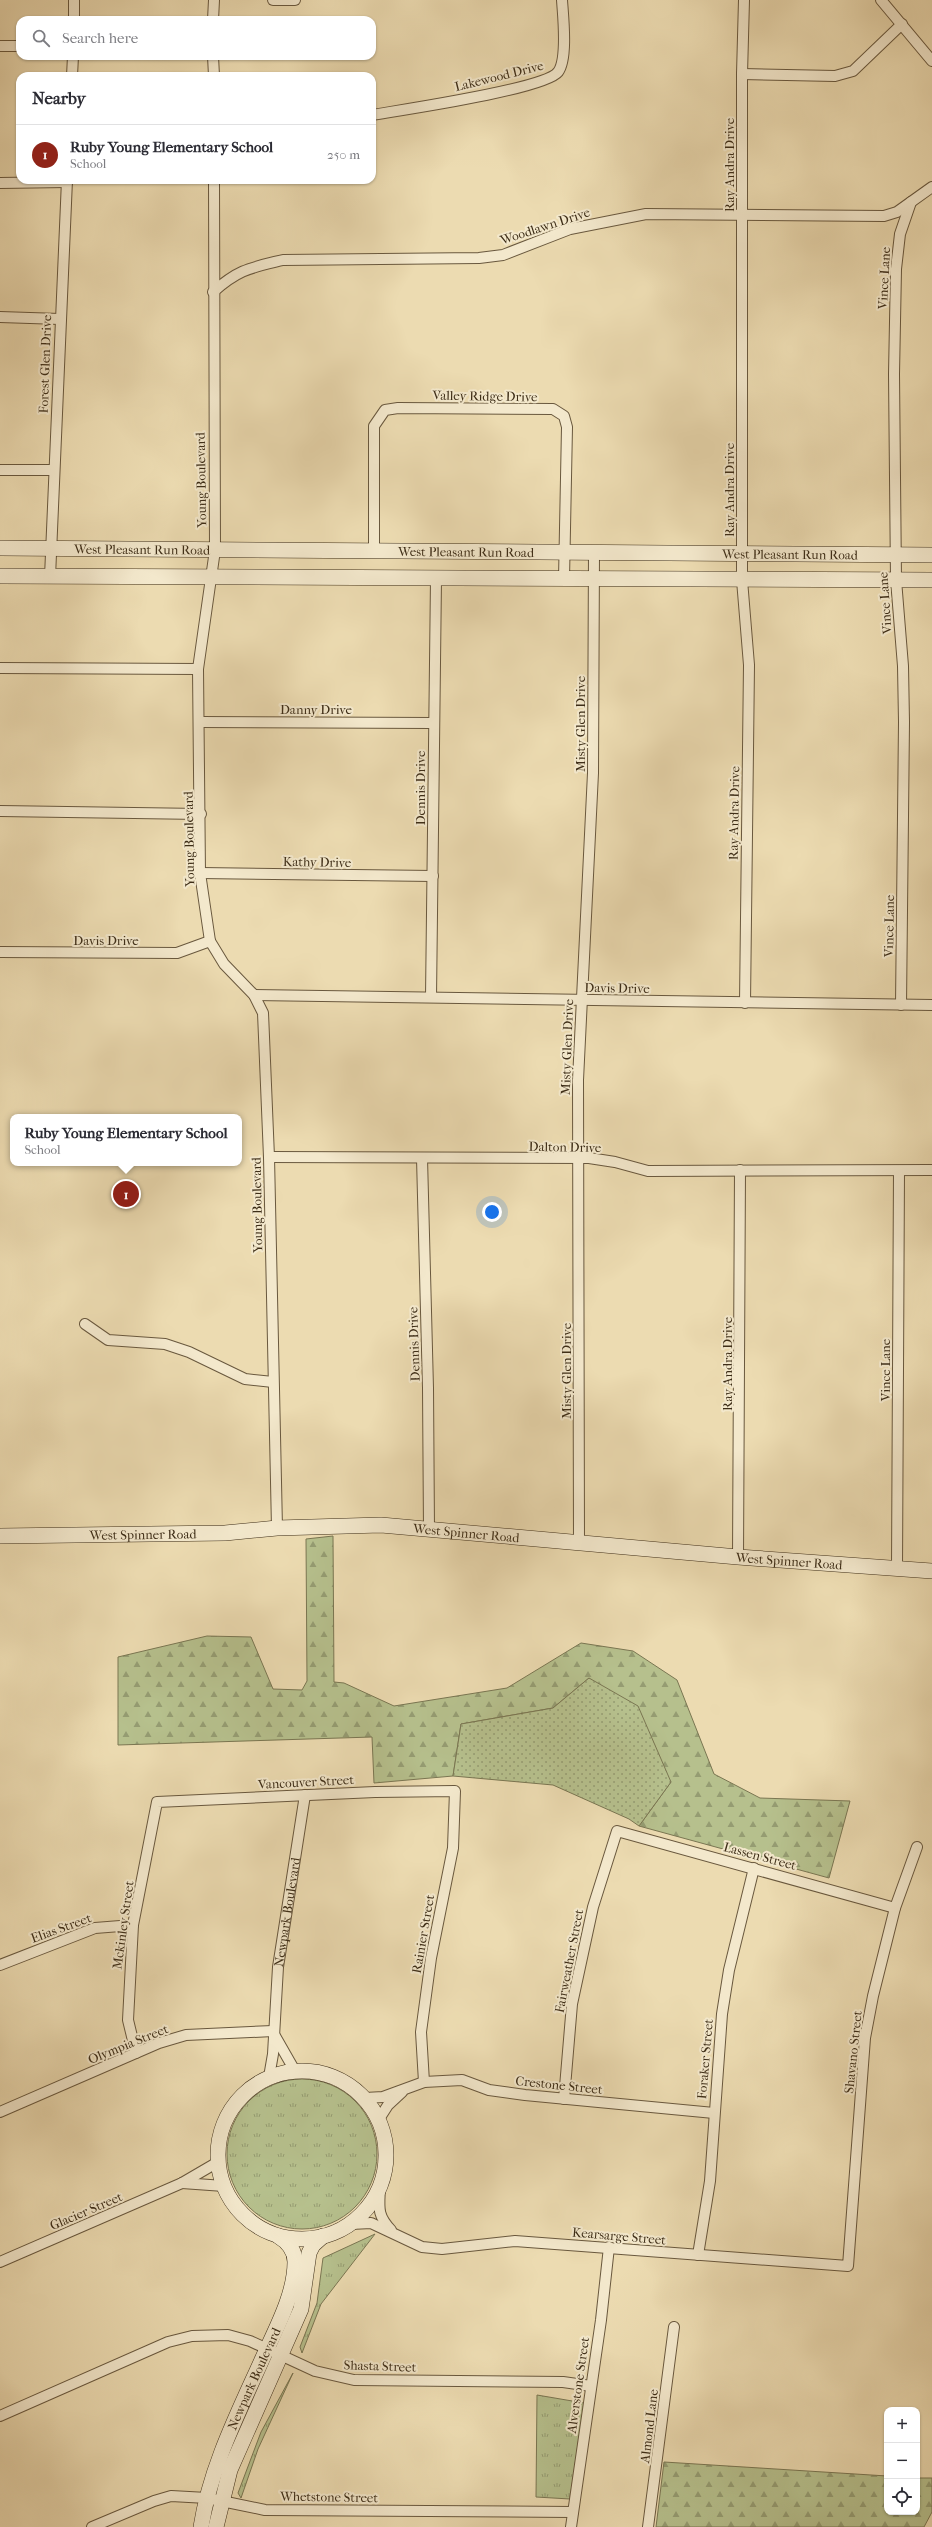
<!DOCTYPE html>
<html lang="en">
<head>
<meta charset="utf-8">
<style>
	:root { --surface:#fff; --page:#f7f7f7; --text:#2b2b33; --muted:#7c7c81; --line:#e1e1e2; --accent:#8f2418 }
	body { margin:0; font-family:"IM FELL French Canon",serif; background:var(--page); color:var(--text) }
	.controls { position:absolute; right:12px; bottom:12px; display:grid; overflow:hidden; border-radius:8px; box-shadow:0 1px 3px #0004 }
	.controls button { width:36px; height:36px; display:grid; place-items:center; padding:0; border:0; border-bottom:1px solid var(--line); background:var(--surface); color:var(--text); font:20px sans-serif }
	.you { position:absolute; left:492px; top:1212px; width:14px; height:14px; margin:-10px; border:3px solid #fff; border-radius:50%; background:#1a73e8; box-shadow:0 0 0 6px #1a73e833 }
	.badge { display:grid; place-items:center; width:26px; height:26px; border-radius:50%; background:var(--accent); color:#fff; font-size:13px; font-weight:700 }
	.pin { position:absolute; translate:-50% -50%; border:2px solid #fff; box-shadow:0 1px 4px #0006 }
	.popup { position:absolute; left:10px; top:1114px; width:232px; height:52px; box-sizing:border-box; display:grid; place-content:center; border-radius:8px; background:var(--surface); filter:drop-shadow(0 1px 3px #0005); font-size:13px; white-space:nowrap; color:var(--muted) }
	.popup b { font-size:15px; color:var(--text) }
	.popup::after { content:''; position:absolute; left:50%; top:100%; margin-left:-8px; border:8px solid transparent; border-top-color:var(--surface) }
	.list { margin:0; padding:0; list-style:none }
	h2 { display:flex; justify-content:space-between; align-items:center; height:52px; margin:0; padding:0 16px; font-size:17px }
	h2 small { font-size:13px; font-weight:400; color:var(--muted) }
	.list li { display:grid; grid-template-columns:26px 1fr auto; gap:12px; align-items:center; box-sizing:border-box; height:60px; padding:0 16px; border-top:1px solid var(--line) }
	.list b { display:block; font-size:15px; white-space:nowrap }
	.list p { margin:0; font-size:13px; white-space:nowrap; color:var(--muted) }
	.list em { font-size:13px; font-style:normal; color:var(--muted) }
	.icon { flex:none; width:22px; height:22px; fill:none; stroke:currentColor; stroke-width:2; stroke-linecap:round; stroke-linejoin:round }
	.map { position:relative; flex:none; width:932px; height:2527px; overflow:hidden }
	.search { position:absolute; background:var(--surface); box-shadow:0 1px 3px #0004; left:16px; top:16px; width:360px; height:44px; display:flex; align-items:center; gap:10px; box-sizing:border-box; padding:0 14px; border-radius:12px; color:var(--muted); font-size:15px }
	.panel { position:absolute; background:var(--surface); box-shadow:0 1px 3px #0004; left:16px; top:72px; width:360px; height:112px; border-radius:12px }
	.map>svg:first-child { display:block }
	.grass { fill:url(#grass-tufts); stroke:#7a7652 }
	.forest { fill:url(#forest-firs); stroke:#7a7652 }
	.park { fill:url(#park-dots); stroke:#7a7652 }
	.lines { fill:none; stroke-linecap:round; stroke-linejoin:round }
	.street-casing { stroke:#69583e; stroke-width:12 }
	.secondary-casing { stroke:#3d2d17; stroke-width:16 }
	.street { stroke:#f3e8cc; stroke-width:10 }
	.secondary { stroke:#f3e8cc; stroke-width:15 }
	.labels { text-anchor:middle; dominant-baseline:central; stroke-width:4; stroke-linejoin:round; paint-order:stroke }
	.street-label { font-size:13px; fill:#3d2d17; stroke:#f3e8cc }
</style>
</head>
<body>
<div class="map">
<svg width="932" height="2527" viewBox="0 0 932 2527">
	<defs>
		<pattern id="grass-tufts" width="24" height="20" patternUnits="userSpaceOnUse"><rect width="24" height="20" fill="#b6c08d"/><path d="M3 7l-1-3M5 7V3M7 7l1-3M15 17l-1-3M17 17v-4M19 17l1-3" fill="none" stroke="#959c72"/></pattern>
		<pattern id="forest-firs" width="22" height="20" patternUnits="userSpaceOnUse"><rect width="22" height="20" fill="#b6c08d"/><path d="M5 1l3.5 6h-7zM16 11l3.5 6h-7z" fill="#959c72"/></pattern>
		<pattern id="park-dots" width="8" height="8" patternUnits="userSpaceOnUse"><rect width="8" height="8" fill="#b6c08d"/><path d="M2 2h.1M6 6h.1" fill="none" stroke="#959c72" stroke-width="1.8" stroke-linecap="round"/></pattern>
	</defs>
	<rect width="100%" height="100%" fill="#ecdbb1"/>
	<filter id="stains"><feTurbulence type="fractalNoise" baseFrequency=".005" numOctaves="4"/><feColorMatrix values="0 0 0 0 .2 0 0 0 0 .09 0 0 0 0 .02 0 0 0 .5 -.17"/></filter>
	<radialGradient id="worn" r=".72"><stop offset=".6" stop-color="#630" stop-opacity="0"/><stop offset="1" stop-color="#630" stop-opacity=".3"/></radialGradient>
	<g class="grass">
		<circle cx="302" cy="2154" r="75"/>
		<path d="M375 2234 321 2304 302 2353 300 2347 317 2303 323 2258Z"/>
		<path d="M293 2373 258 2449 241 2498 238 2493 261 2432Z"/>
		<path d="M537 2395 584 2403 570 2499 536 2497Z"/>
	</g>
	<g class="forest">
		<path d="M333 1536 334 1682 344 1683 394 1706 507 1688 581 1643 633 1651 677 1680 714 1774 760 1798 850 1801 829 1878 639 1826 671 1782 589 1678 553 1708 461 1724 453 1776 374 1783 372 1737 118 1745V1657L207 1636 251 1637 273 1689 302 1690 307 1681 306 1539Z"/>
		<path d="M664 2462 887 2476V2512H917V2478H932V2512L924 2527H656Z"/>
	</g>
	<path class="park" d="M589 1678 638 1706 671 1782 639 1826 629 1819 553 1785 453 1776 461 1724 553 1708Z"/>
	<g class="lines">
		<g class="street-casing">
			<g id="street">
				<path d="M273 0H295"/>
				<path d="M744 0 742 74V580L749 665 745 1003"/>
				<path d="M881 0 932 61"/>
				<path d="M74 20V0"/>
				<path d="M213 20 214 0"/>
				<path d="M0 46H20"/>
				<path d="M213 56 214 76"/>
				<path d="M742 74 835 76 853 71 902 24"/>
				<path d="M72 76 73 56"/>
				<path d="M372 115C401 110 545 89 558 72 568 59 563 16 562 0"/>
				<path d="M214 180 215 550 198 669 200 873 210 941 224 964 254 995 263 1013 269 1157 277 1528"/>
				<path d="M0 183 67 182"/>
				<path d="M213 292C239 269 250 268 283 260L479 258 503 255 570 229 646 214 884 216 897 212 932 187"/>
				<path d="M0 317 60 319"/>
				<path d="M0 470H54"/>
				<path d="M374 551V426L385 410 398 408 553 409 564 416 567 427 564 579"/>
				<path d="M50 577 67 180"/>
				<path d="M0 668 198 669"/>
				<path d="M200 722 433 723"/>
				<path d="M0 811 201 814"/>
				<path d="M200 873 433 876"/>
				<path d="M0 952 177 953 210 941"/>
				<path d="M254 995 932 1005"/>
				<path d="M431 997 436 579"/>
				<path d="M901 1005 904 722 903 666 896 580 894 374 896 269 900 234 911 202"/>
				<path d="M269 1157 589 1158 615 1162 648 1171 932 1170"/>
				<path d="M422 1158 428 1388 429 1529"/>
				<path d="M85 1324 108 1340 165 1344 189 1352 245 1379 273 1382"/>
				<path d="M579 1543 578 1080 593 773 594 552"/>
				<path d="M738 1557 740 1170"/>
				<path d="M897 1569 899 1171"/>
				<path d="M0 1965 95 1928 133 1925"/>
				<path d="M275 2036 295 2071"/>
				<path d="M136 2053 128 2020 133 1925 157 1802 375 1792 455 1791 453 1848 431 1958 421 2032 424 2082"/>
				<path id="s1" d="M269 2077 273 2054 278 1967 305 1795"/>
				<path d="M365 2098 383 2097 424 2082 462 2080 489 2090 525 2095 714 2113"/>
				<path d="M564 2099 572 2004 593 1907 617 1831 895 1908"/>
				<path d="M0 2112 159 2043 186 2035 273 2031"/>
				<path d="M379 2119 388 2105 402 2092"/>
				<path d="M182 2183 224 2186"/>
				<path d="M380 2188C379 2208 377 2215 391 2230"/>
				<path d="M351 2224 371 2223 422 2247 442 2249 515 2241 848 2266 865 2038 873 1996 895 1908 917 1847"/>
				<path d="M698 2255 710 2181 722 2014 729 1970 754 1868"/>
				<path d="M0 2262 182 2183 218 2162"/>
				<path d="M0 2416 168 2342 192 2336 228 2335 250 2341 315 2371 354 2380 563 2382 591 2386"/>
				<path d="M92 2527 154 2501 171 2496 207 2498 265 2510 573 2512"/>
				<path d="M571 2527 601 2320 609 2247"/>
				<path d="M648 2527 674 2327"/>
			</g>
		</g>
		<g class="secondary-casing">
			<g id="secondary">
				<path id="s2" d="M0 548 932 555"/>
				<path d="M0 576 932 580"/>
				<path id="s3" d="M0 1536 225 1533 277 1528 381 1525 738 1557 932 1571"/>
				<circle cx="302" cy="2155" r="84"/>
				<path id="s4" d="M201 2527C210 2469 237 2415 261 2362 274 2332 295 2296 295 2262 295 2250 288 2242 278 2236"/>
				<path d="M216 2527 230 2470 301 2309 309 2253 313 2245 323 2236"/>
			</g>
		</g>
		<use href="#street" class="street"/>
		<use href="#secondary" class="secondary"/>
	</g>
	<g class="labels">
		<g class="street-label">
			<text transform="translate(499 76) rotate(-14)">Lakewood Drive</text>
			<text transform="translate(729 165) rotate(-90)">Ray Andra Drive</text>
			<text transform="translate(545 226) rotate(-18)">Woodlawn Drive</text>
			<text transform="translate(884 278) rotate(-87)">Vince Lane</text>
			<text transform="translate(45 364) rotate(-88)">Forest Glen Drive</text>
			<text transform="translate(485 396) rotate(1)">Valley Ridge Drive</text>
			<text transform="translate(201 480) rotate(-91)">Young Boulevard</text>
			<text transform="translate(729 490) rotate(-90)">Ray Andra Drive</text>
			<text stroke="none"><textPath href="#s2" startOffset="142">West Pleasant Run Road</textPath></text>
			<text stroke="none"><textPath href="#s2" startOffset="466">West Pleasant Run Road</textPath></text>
			<text stroke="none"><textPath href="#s2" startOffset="790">West Pleasant Run Road</textPath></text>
			<text transform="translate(885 603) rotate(-94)">Vince Lane</text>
			<text x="316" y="709">Danny Drive</text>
			<text transform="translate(580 724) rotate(-90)">Misty Glen Drive</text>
			<text transform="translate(420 788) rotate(-90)">Dennis Drive</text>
			<text transform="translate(734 813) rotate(-89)">Ray Andra Drive</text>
			<text transform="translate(189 839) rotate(-91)">Young Boulevard</text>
			<text transform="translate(317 862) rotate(1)">Kathy Drive</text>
			<text transform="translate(889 926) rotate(-89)">Vince Lane</text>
			<text x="106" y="940">Davis Drive</text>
			<text transform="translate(617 988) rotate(1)">Davis Drive</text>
			<text transform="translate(567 1047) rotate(-88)">Misty Glen Drive</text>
			<text transform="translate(565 1147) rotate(1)">Dalton Drive</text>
			<text transform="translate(257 1205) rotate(-91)">Young Boulevard</text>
			<text transform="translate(414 1344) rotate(-92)">Dennis Drive</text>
			<text transform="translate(727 1364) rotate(-90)">Ray Andra Drive</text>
			<text transform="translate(885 1370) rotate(-90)">Vince Lane</text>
			<text transform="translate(566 1371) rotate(-90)">Misty Glen Drive</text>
			<text stroke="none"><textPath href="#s3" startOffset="467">West Spinner Road</textPath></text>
			<text stroke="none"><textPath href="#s3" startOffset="143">West Spinner Road</textPath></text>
			<text stroke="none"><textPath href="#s3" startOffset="791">West Spinner Road</textPath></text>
			<text transform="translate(306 1782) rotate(-3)">Vancouver Street</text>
			<text transform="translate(760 1856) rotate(15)">Lassen Street</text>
			<text stroke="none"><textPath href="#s1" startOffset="166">Newpark Boulevard</textPath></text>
			<text transform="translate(123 1925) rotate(-82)">Mckinley Street</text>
			<text transform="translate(61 1928) rotate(-20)">Elias Street</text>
			<text transform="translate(423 1934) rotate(-80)">Rainier Street</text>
			<text transform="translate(569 1961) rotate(-79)">Fairweather Street</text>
			<text transform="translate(128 2044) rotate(-22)">Olympia Street</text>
			<text transform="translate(853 2052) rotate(-84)">Shavano Street</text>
			<text transform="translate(705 2059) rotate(-85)">Foraker Street</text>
			<text transform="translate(559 2085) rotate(6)">Crestone Street</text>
			<text transform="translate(86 2211) rotate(-23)">Glacier Street</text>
			<text transform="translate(619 2236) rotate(5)">Kearsarge Street</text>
			<text transform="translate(380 2366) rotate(2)">Shasta Street</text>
			<text stroke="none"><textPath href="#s4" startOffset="158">Newpark Boulevard</textPath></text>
			<text transform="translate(578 2385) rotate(-82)">Alverstone Street</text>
			<text transform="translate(649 2426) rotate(-83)">Almond Lane</text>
			<text transform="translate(329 2497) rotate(1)">Whetstone Street</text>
		</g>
	</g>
	<rect width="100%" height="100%" filter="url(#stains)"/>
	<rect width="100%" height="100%" fill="url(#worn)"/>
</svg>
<div class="controls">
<button>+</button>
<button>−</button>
<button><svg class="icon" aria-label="locate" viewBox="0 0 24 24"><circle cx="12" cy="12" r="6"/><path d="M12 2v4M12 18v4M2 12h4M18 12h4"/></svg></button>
</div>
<div class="you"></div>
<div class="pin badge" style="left:126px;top:1194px">1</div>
<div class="popup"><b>Ruby Young Elementary School</b>School</div>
<div class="search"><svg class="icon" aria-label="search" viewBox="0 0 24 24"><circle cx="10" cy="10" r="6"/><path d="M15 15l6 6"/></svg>Search here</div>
<section class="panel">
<h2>Nearby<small></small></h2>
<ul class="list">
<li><span class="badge">1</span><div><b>Ruby Young Elementary School</b><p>School</p></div><em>250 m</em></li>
</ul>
</section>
</div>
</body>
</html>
